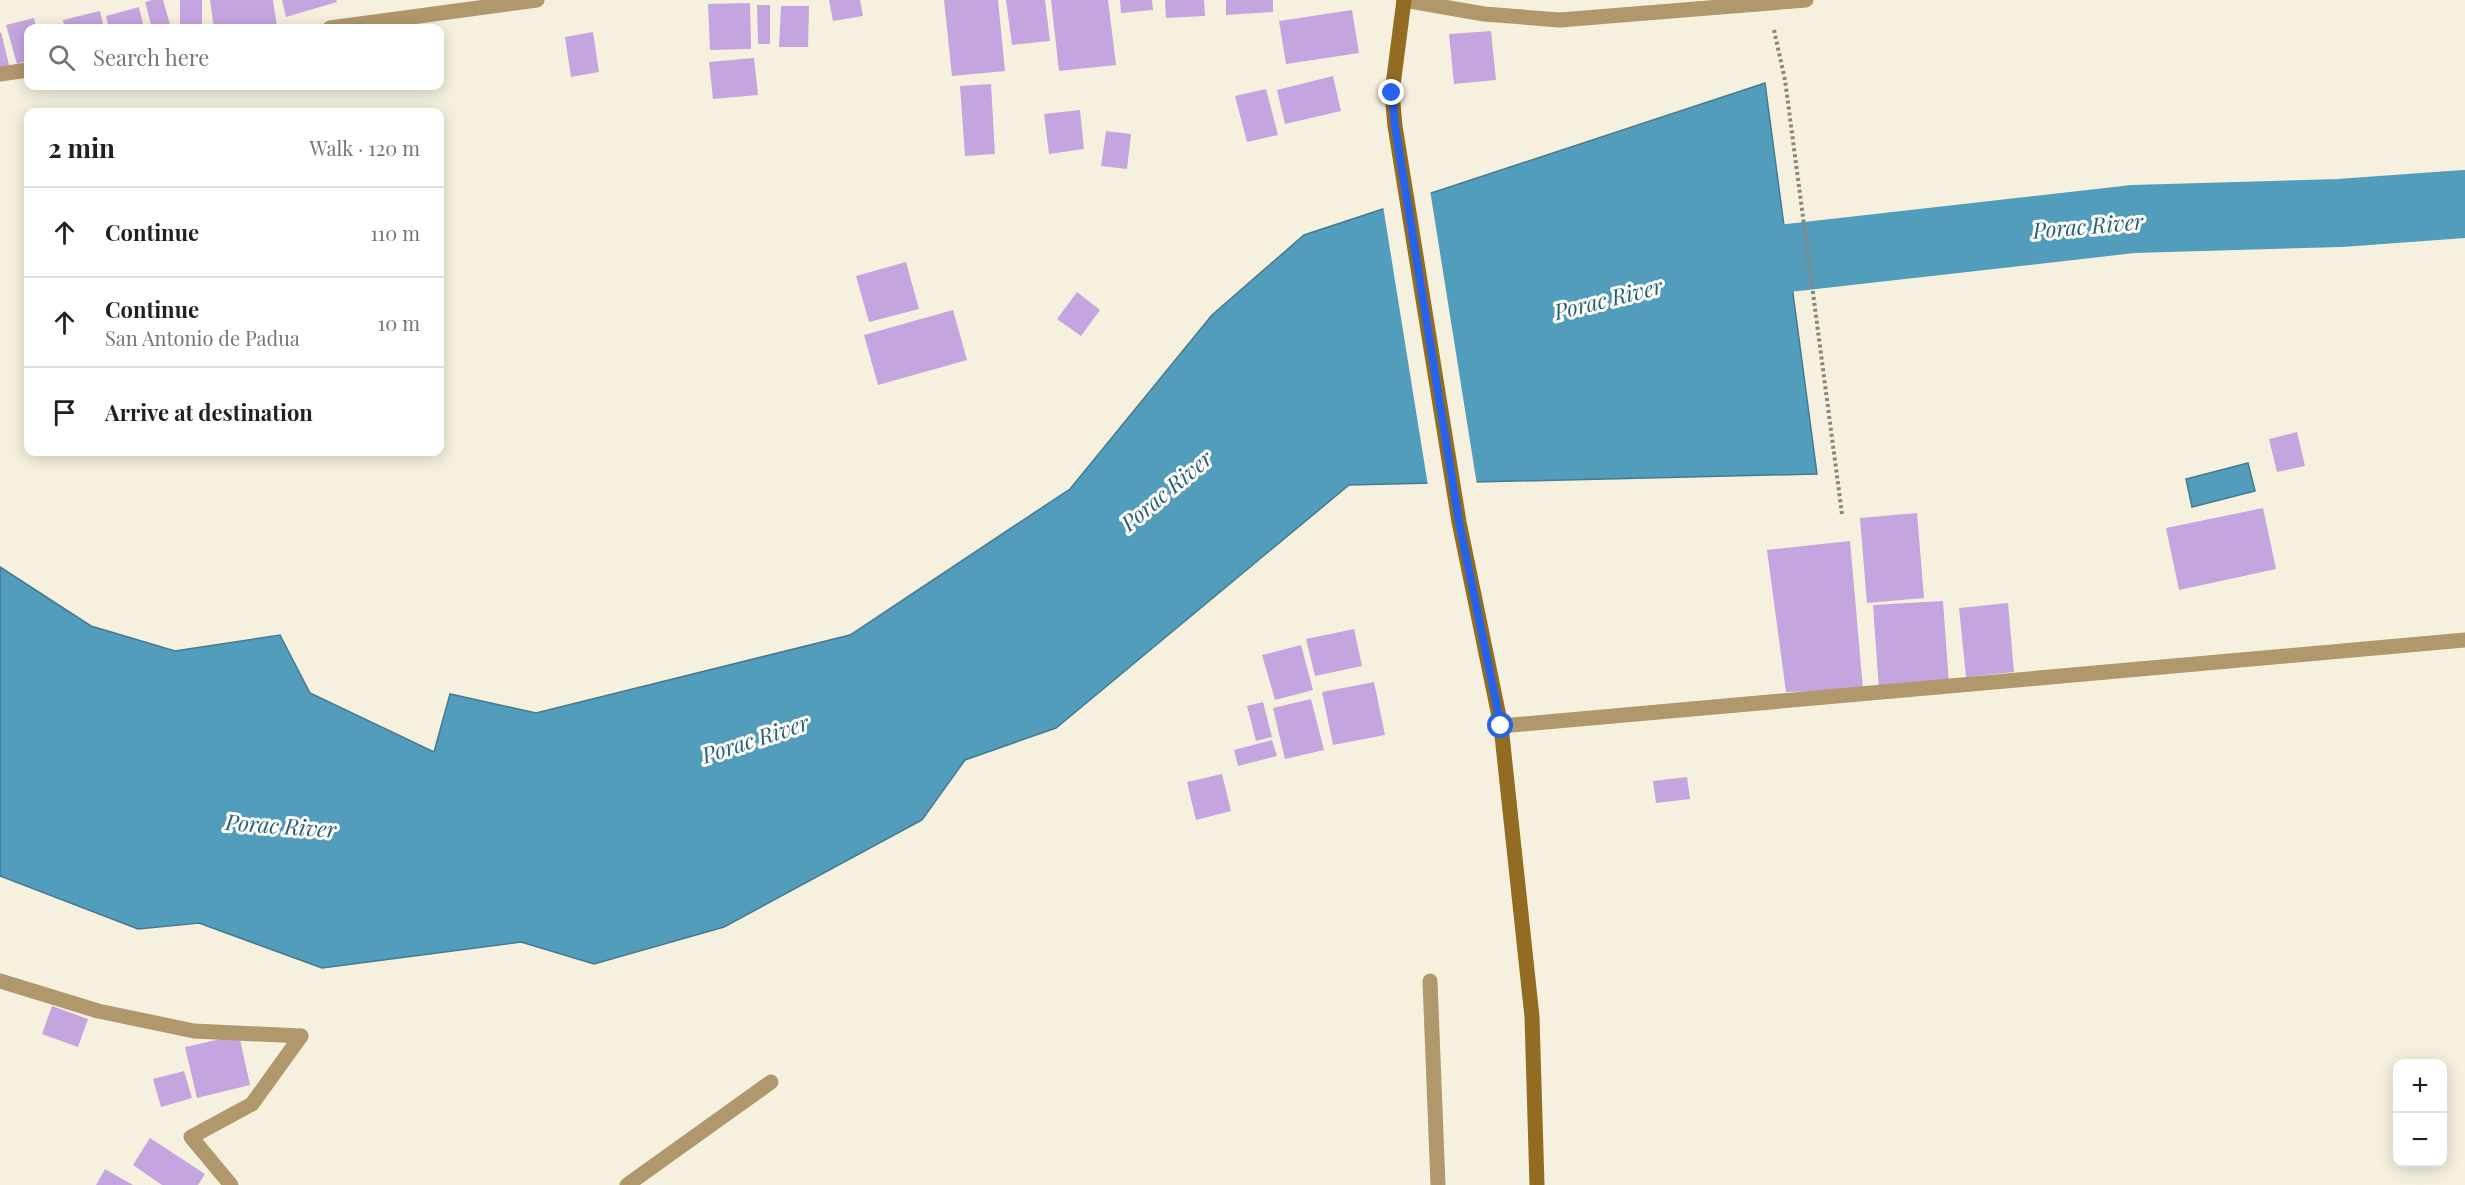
<!DOCTYPE html>
<html lang="en">
<head>
<meta charset="utf-8">
<style>
	:root { --surface:#fff; --page:#f2f2f2; --text:#202124; --muted:#757577; --line:#e0e0e0 }
	body { margin:0; font-family:"Playfair Display",serif; background:var(--page); color:var(--text) }
	.controls { position:absolute; right:18px; bottom:18px; display:grid; overflow:hidden; border-radius:12px; box-shadow:0 3px 15px #0003 }
	.controls button { width:54px; height:54px; display:grid; place-items:center; padding:0; border:0; border-bottom:2px solid var(--line); background:var(--surface); color:var(--text); font:30px sans-serif }
	.stop { position:absolute; width:18px; height:18px; margin:-14px; border:4px solid #2563eb; border-radius:50%; background:#fff }
	.stop.end { background:#2563eb; border-color:#fff; box-shadow:0 2px 6px #0008 }
	.list { margin:0; padding:0; list-style:none }
	h2 { display:flex; justify-content:space-between; align-items:center; height:78px; margin:0; padding:0 24px; font-size:26px }
	h2 small { font-size:20px; font-weight:400; color:var(--muted) }
	.list li { display:grid; grid-template-columns:39px 1fr auto; gap:18px; align-items:center; box-sizing:border-box; height:90px; padding:0 24px; border-top:2px solid var(--line) }
	.list b { display:block; font-size:22px; white-space:nowrap }
	.list p { margin:0; font-size:20px; white-space:nowrap; color:var(--muted) }
	.list em { font-size:20px; font-style:normal; color:var(--muted) }
	.icon { flex:none; width:33px; height:33px; fill:none; stroke:currentColor; stroke-width:2; stroke-linecap:round; stroke-linejoin:round }
	.map { position:relative; flex:none; width:2465px; height:1185px; overflow:hidden }
	.search { position:absolute; background:var(--surface); box-shadow:0 3px 15px #0003; left:24px; top:24px; width:420px; height:66px; display:flex; align-items:center; gap:15px; box-sizing:border-box; padding:0 21px; border-radius:12px; color:var(--muted); font-size:22px }
	.panel { position:absolute; background:var(--surface); box-shadow:0 3px 15px #0003; left:24px; top:108px; width:420px; height:348px; border-radius:12px }
	.map>svg:first-child { display:block }
	.water { fill:#529cbc; stroke:#467a8e; stroke-width:1.5 }
	.pier { fill:#f5f1de }
	.lines { fill:none; stroke-linecap:round; stroke-linejoin:round }
	.river { stroke:#529cbc; stroke-width:68 }
	.building { fill:#c5a5df }
	.path { stroke:#89867a; stroke-width:4; stroke-dasharray:3 3; stroke-linecap:butt }
	.lane { stroke:#b1986c; stroke-width:15 }
	.street { stroke:#b1986c; stroke-width:15 }
	.secondary { stroke:#916c22; stroke-width:15 }
	.route { stroke:#2563eb; stroke-width:8 }
	.labels { text-anchor:middle; dominant-baseline:central; stroke-width:6; stroke-linejoin:round; paint-order:stroke }
	.water-label { font-size:22px; font-style:italic; fill:#255e76; stroke:#fefefa }
</style>
</head>
<body>
<div class="map">
<svg width="2465" height="1185" viewBox="0 0 2465 1185">
	<rect width="100%" height="100%" fill="#f5f1de"/>
	<g class="water">
		<path d="M1765 83 1817 474 1349 485 1056 728 965 760 922 820 724 927 594 964 521 942 322 968 199 923 138 929 0 876V567L91 626 175 651 280 635 310 693 434 752 450 694 536 713 850 635 1070 489 1212 315 1304 235Z"/>
		<path d="M2248 463 2255 491 2192 507 2186 479Z"/>
	</g>
	<path class="pier" d="M1430 190 1477 485 1428 486 1383 206Z"/>
	<g class="lines">
		<path class="river" d="M1697 276 1760 260 1788 258 2133 219 2340 213 2465 204"/>
	</g>
	<g class="building">
		<path d="M152 0H163L171 28H152L145 2Z"/>
		<rect x="180" y="0" width="22" height="28"/>
		<path d="M210 0H273L277 27 214 28Z"/>
		<path d="M282 0H336L337 2 286 17Z"/>
		<path d="M829 0H860L863 16 833 21Z"/>
		<path d="M944 0H998L1005 71 952 76Z"/>
		<path d="M1006 0H1045L1050 41 1012 45Z"/>
		<path d="M1051 0H1108L1116 65 1059 71Z"/>
		<path d="M1120 0H1152L1153 10 1121 13Z"/>
		<path d="M1165 0H1204L1205 16 1166 18Z"/>
		<path d="M1226 0H1273V12L1226 15Z"/>
		<path d="M750 3 751 49 710 50 708 4Z"/>
		<path d="M757 5H770V44H758Z"/>
		<path d="M781 6H809L808 47H779Z"/>
		<path d="M139 7 144 28H109L106 16Z"/>
		<path d="M1352 10 1359 53 1286 64 1279 21Z"/>
		<path d="M100 11 104 28H65L63 20Z"/>
		<path d="M34 18 36 28H28V61L17 64 6 25Z"/>
		<path d="M1491 31 1496 80 1454 84 1449 34Z"/>
		<path d="M1 32 10 69 0 70V33Z"/>
		<path d="M593 32 599 72 571 77 565 37Z"/>
		<path d="M754 58 758 95 713 99 709 62Z"/>
		<path d="M1333 76 1341 111 1285 124 1277 90Z"/>
		<path d="M991 84 995 154 965 156 960 86Z"/>
		<path d="M1266 89 1278 135 1247 142 1235 96Z"/>
		<path d="M1080 110 1084 149 1049 154 1044 114Z"/>
		<path d="M1106 131 1131 134 1127 169 1101 166Z"/>
		<path d="M906 262 919 309 869 322 856 276Z"/>
		<path d="M1077 292 1100 310 1081 336 1057 319Z"/>
		<path d="M953 310 967 360 878 385 864 335Z"/>
		<path d="M2297 432 2305 466 2277 472 2269 439Z"/>
		<path d="M2263 508 2276 569 2179 590 2166 528Z"/>
		<path d="M1917 513 1924 598 1867 603 1860 518Z"/>
		<path d="M1850 541 1863 689 1786 692 1767 550Z"/>
		<path d="M1943 601 1949 685 1879 690 1873 605Z"/>
		<path d="M2008 603 2014 672 1966 677 1959 608Z"/>
		<path d="M1354 629 1362 666 1315 676 1306 639Z"/>
		<path d="M1301 645 1313 690 1275 700 1262 655Z"/>
		<path d="M1374 682 1385 735 1333 745 1322 692Z"/>
		<path d="M1311 699 1324 750 1285 759 1273 708Z"/>
		<path d="M1263 702 1272 737 1256 741 1247 706Z"/>
		<path d="M1272 740 1277 756 1238 766 1234 750Z"/>
		<path d="M1222 774 1231 811 1196 820 1187 782Z"/>
		<path d="M1687 777 1690 799 1656 803 1653 781Z"/>
		<path d="M52 1006 88 1019 78 1047 42 1034Z"/>
		<path d="M239 1035 250 1085 197 1098 185 1047Z"/>
		<path d="M184 1071 192 1098 161 1107 153 1079Z"/>
		<path d="M150 1138 205 1174 198 1185H162L133 1165Z"/>
		<path d="M105 1169 133 1185H96Z"/>
	</g>
	<g class="lines">
		<path class="path" d="M1774 30 1785 80 1842 514"/>
		<g class="lane">
			<path d="M0 981 98 1011 194 1031 301 1036"/>
			<path d="M1430 981 1438 1185"/>
		</g>
		<g class="street">
			<path d="M1404 0 1484 14 1560 20 1806 0"/>
			<path d="M330 28 537 0"/>
			<path d="M0 74 28 70"/>
			<path d="M1501 726 2465 640"/>
			<path d="M231 1185 191 1137 252 1104 301 1036"/>
			<path d="M627 1185 771 1082"/>
		</g>
		<path class="secondary" d="M1404 0 1392 93 1395 126 1459 522 1501 726 1532 1017 1537 1185"/>
	</g>
	<g class="lines">
		<path class="route" d="M1392 93 1395 126 1459 522 1501 726"/>
	</g>
	<g class="labels">
		<g class="water-label">
			<text transform="translate(2088 225) rotate(-5)">Porac River</text>
			<text transform="translate(1608 298) rotate(-14)">Porac River</text>
			<text transform="translate(1166 490) rotate(-40)">Porac River</text>
			<text transform="translate(755 738) rotate(-18)">Porac River</text>
			<text transform="translate(281 825) rotate(4)">Porac River</text>
		</g>
	</g>
</svg>
<div class="controls">
<button>+</button>
<button>−</button>
</div>
<div class="stop" style="left:1501px;top:726px"></div>
<div class="stop end" style="left:1392px;top:93px"></div>
<div class="search"><svg class="icon" aria-label="search" viewBox="0 0 24 24"><circle cx="10" cy="10" r="6"/><path d="M15 15l6 6"/></svg>Search here</div>
<section class="panel">
<h2>2 min<small>Walk · 120 m</small></h2>
<ul class="list">
<li><svg class="icon" aria-label="ahead" viewBox="0 0 24 24"><path d="M12 20V5M6 11l6-6 6 6"/></svg><div><b>Continue</b></div><em>110 m</em></li>
<li><svg class="icon" aria-label="ahead" viewBox="0 0 24 24"><path d="M12 20V5M6 11l6-6 6 6"/></svg><div><b>Continue</b><p>San Antonio de Padua</p></div><em>10 m</em></li>
<li><svg class="icon" aria-label="arrive" viewBox="0 0 24 24"><path d="M6 21V4h12l-3 4 3 4H6"/></svg><div><b>Arrive at destination</b></div></li>
</ul>
</section>
</div>
</body>
</html>
